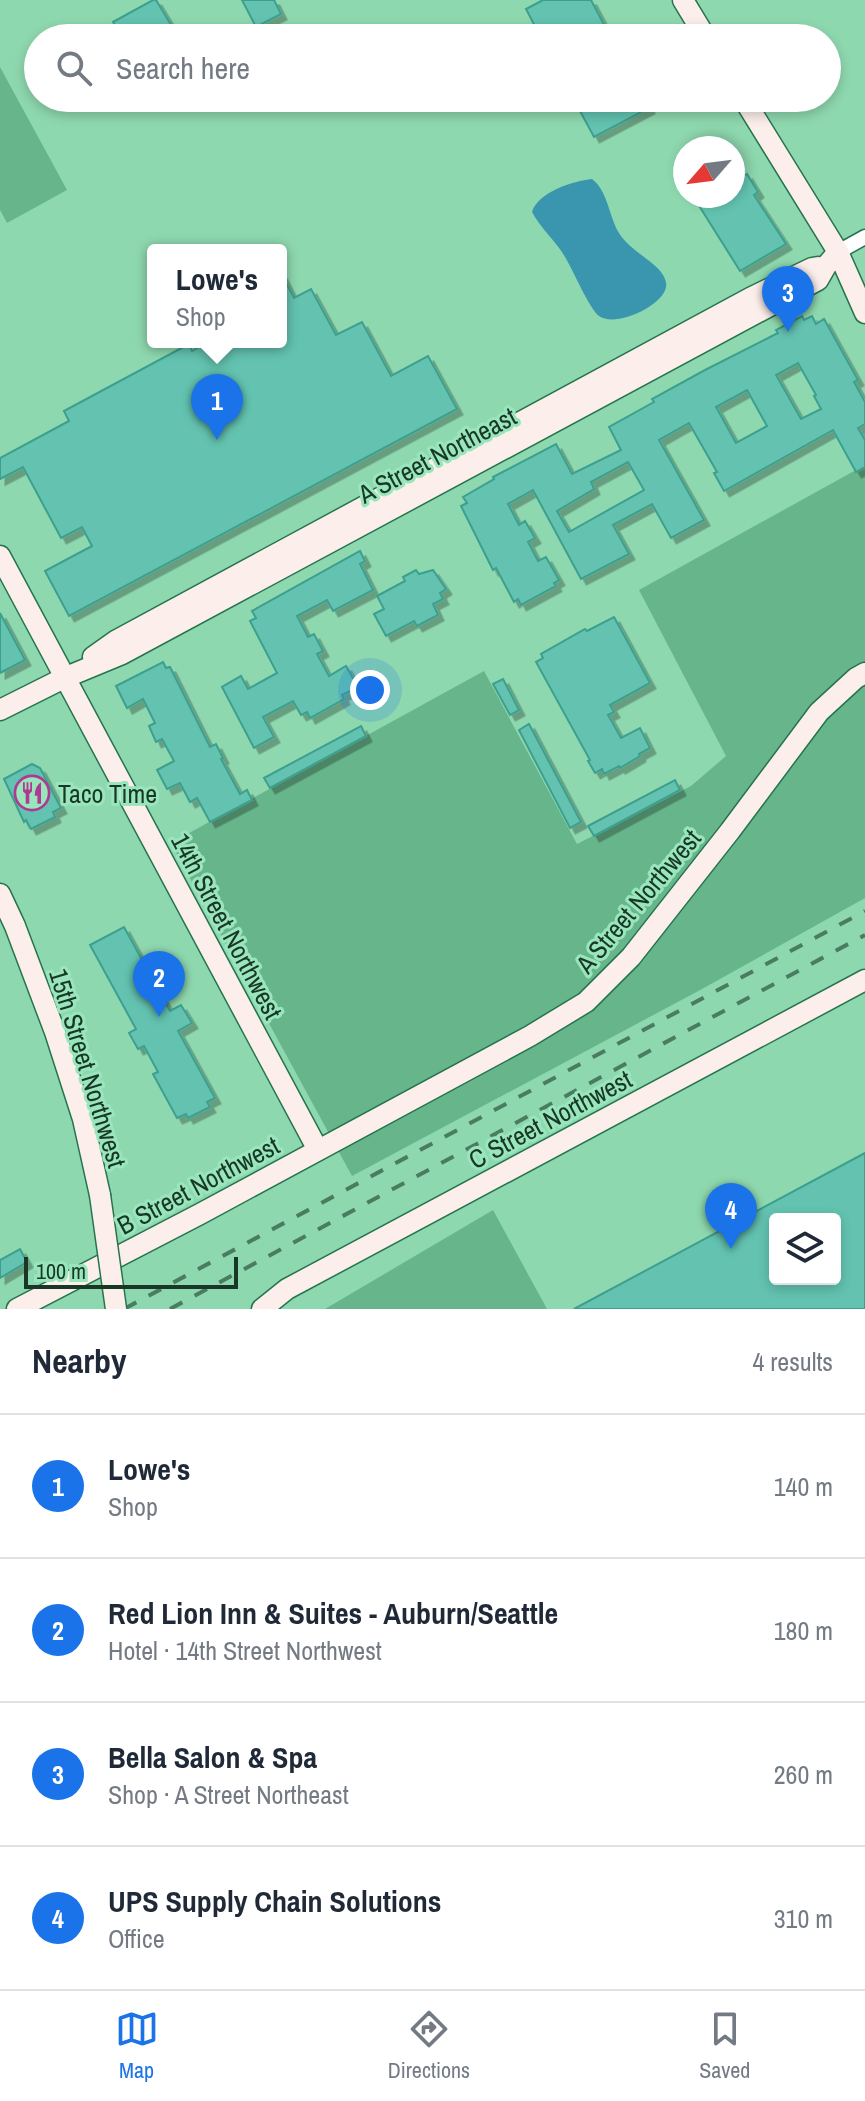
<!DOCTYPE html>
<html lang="en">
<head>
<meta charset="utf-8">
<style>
	:root { --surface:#fff; --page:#f2f2f3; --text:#1f2937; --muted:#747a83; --line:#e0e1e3; --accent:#1a73e8 }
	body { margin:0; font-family:"Archivo Narrow",sans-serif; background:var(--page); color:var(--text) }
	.controls { position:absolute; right:24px; bottom:24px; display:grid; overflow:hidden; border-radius:8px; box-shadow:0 4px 12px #0003 }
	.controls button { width:72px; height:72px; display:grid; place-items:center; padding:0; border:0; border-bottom:2px solid var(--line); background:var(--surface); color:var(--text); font:40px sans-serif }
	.compass { position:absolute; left:673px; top:136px; width:72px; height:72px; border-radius:50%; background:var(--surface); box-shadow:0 4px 12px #0003; rotate:242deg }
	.scale { position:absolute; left:24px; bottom:20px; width:214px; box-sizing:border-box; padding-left:8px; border:4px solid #183727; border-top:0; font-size:22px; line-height:28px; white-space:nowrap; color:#183727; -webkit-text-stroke:6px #9ae6bc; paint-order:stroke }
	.you { position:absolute; left:370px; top:690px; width:28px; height:28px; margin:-20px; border:6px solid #fff; border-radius:50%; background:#1a73e8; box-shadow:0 0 0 12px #1a73e833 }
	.badge { display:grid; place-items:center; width:52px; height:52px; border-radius:50%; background:var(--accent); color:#fff; font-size:26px; font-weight:700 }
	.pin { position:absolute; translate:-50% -66px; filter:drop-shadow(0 2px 4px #0008) }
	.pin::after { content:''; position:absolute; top:42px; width:28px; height:24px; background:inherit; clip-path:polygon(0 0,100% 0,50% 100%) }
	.popup { position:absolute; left:147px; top:244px; width:140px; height:104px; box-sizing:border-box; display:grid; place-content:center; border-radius:8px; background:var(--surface); filter:drop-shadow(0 2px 6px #0005); font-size:26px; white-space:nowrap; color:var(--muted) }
	.popup b { font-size:30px; color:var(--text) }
	.popup::after { content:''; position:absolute; left:50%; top:100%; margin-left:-16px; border:16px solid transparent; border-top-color:var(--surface) }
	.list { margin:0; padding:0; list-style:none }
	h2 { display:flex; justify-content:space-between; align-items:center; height:104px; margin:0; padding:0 32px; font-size:34px }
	h2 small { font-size:26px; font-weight:400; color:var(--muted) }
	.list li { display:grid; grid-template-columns:52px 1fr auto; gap:24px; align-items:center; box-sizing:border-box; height:144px; padding:0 32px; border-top:2px solid var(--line) }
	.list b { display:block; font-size:30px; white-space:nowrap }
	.list p { margin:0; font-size:26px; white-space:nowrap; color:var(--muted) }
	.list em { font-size:26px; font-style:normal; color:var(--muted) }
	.icon { flex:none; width:44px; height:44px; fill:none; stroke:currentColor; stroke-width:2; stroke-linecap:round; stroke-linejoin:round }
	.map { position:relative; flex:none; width:865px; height:1309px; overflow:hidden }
	.search { position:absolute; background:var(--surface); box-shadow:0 4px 12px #0003; left:24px; right:24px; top:24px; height:88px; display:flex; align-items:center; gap:20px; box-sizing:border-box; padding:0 28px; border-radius:44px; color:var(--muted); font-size:30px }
	.sheet { height:680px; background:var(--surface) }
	nav { display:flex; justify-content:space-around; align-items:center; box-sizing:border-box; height:112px; border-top:2px solid var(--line); background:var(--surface); font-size:22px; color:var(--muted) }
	nav a { display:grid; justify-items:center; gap:4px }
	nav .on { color:var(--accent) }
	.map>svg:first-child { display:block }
	.green { fill:#66b58b }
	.water { fill:#3a96af }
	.building { fill:#63c3b0; stroke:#3d9f8e; stroke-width:2; fill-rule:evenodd; filter:url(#shadow) }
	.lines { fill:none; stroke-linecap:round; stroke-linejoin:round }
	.street-casing { stroke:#26734f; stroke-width:17 }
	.secondary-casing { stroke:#26734f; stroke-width:23 }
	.street { stroke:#fff; stroke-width:14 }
	.secondary { stroke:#fcefeb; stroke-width:20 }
	.rail { stroke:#4a7c61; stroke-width:4; stroke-dasharray:14 14; stroke-linecap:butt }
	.secondary-bridge-casing { stroke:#26734f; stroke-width:23; stroke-linecap:butt }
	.secondary-bridge { stroke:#fcefeb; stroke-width:20 }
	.labels { text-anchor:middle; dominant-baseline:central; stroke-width:6; stroke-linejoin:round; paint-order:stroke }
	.street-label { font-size:26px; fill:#183727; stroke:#9ae6bc }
	.poi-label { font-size:26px; fill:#183727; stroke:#9ae6bc; text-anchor:start }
</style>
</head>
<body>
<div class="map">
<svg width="865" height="1309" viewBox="0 0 865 1309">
	<defs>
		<filter id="shadow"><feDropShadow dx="5.5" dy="5.5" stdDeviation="0" flood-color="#0004"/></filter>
	</defs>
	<rect width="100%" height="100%" fill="#8ed8af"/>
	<g class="green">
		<path d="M0 67 67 190 7 223 0 210Z"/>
		<path d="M865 465V898L702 989 352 1176 171 843 484 671 577 844 691 786 726 756 639 590Z"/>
		<path d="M493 1210 547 1309H325Z"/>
	</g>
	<path class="water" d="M592 179C608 191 609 217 619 233 629 250 656 262 663 275 665 278 667 284 666 287 663 306 615 328 599 316 589 308 573 270 565 257 556 241 541 229 532 212 538 192 573 181 592 179Z"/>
	<g class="building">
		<path d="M153 0H156L179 38H122L113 22Z"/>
		<path d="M242 0H274L281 14 256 27Z"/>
		<path d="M543 0H591L611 38H541L526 9Z"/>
		<path d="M573 98H644L649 108 594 137Z"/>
		<path d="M747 174 758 192 754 195 786 244 740 271 698 204 711 196H733V183Z"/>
		<path d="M281 273 294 298 311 289 336 335 362 322 391 376 428 356 457 409 69 616 45 571 92 546 82 527 61 538 23 467 0 479V458L69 421 64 411 189 344 192 351 208 342H281Z"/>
		<path d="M802 316 804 320 812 316 816 324 824 319 858 380 854 382 865 402V424L858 428 865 440V467L856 472 833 430 724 491 714 473 717 472 689 423 659 440 704 520 671 538 652 504 613 525 629 554 581 579 533 490 508 504 519 525 525 521 535 538 528 542 538 561 546 557 559 580 554 583 556 586 521 605 518 599 514 602 496 568 493 570 461 506 467 503 463 497 494 479 493 477 556 444 572 474 621 450 609 427 654 402 652 399 705 370 778 333 776 330ZM798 363 816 395 814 396 821 409 801 419 776 375ZM747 390 767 426 736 443 716 407ZM628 462 644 490 569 532 557 511 594 489 591 482Z"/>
		<path d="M360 551 365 561 360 564 373 590 333 611 327 600 297 616 308 637 314 634 323 651 317 654 329 676 346 666 358 687 342 695 344 699 310 718 307 712 301 715 293 701 263 717 274 737 254 748 222 687 241 676 248 689 277 673 250 621 256 618 252 611Z"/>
		<path d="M416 570 419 574 433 570 446 589 440 593 443 599 433 604 438 615 417 626 414 621 386 636 374 614 384 609 377 596 405 581 403 577Z"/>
		<path d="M0 613 25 660 0 673Z"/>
		<path d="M614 617 650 683 610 705 614 712 608 715 621 738 640 728 650 748 639 754 640 756 620 768 619 766 604 774 602 769 595 773 588 761 590 760 536 662 543 658 541 654 585 629 587 631Z"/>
		<path d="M163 662 166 668 170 667 210 747 216 744 223 758 221 759 240 794 247 790 252 800 210 822 197 798 190 802 180 783 167 789 157 770 174 761 162 739 156 742 149 726 155 723 143 699 127 708 116 686Z"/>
		<path d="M503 679 519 710 510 715 493 684Z"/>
		<path d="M529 724 581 822 570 828 519 730Z"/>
		<path d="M361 726 366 736 270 788 264 778Z"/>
		<path d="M32 764 40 768 61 808 53 812 55 817 31 829 26 820 24 822 4 779Z"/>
		<path d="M675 780 680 790 594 836 588 826Z"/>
		<path d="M124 927 170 1011 181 1005 192 1023 178 1031 215 1098 207 1102 210 1107 188 1118 186 1114 177 1118 153 1074 158 1072 144 1046 138 1049 129 1033 136 1029 90 945Z"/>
		<path d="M865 1153V1309H574ZM775 1219H835V1279H775Z"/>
		<path d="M20 1249 27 1262 0 1278V1260Z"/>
	</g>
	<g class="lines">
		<g class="street-casing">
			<path id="street" d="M838 252 865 237"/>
		</g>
		<g class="secondary-casing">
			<g id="secondary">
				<path d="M683 0 706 38"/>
				<path d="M743 98 838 252 865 313"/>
				<path d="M0 556 318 1150"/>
				<path d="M93 657 117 640 750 298 812 268 818 267"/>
				<path d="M0 710 64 678 122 654 818 280 826 266 838 252"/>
				<path d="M0 894 15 926 55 1032 83 1119 100 1195"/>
				<path d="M17 1309 200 1214 530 1036 586 1002 631 957 730 831 819 712 856 678 865 673"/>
				<path d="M262 1309 287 1289 865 980"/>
			</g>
		</g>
		<use href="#street" class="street"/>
		<use href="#secondary" class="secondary"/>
		<g class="rail">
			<path d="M124 1309 865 911"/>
			<path d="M170 1309 865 935"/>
		</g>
		<g class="secondary-bridge-casing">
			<path id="secondary-bridge" d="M100 1195 116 1309"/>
		</g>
		<use href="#secondary-bridge" class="secondary-bridge"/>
	</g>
	<defs>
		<g id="restaurant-ring" transform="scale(1.8)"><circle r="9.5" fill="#9ae6bc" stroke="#af3a92" stroke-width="1.5"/><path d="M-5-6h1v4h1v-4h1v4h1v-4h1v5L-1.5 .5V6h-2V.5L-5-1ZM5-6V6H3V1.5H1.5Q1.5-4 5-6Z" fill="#af3a92"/></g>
	</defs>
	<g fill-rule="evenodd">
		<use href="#restaurant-ring" x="32" y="793"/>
	</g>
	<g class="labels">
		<g class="street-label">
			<text transform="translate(437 455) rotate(-28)">A Street Northeast</text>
			<text transform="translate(638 901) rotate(-50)">A Street Northwest</text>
			<text transform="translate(227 926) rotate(62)">14th Street Northwest</text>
			<text transform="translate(88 1068) rotate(73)">15th Street Northwest</text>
			<text transform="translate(550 1119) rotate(-28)">C Street Northwest</text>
			<text transform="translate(198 1185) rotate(-28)">B Street Northwest</text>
		</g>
		<g class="poi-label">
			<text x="58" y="793">Taco Time</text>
		</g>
	</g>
</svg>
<div class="controls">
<button><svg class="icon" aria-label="layers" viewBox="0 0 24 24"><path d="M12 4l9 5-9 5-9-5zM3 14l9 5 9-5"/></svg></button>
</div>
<svg class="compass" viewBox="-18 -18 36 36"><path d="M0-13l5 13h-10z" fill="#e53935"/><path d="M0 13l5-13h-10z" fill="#747a83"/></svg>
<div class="scale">100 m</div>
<div class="you"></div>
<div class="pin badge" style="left:217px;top:440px">1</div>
<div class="popup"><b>Lowe's</b>Shop</div>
<div class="pin badge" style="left:159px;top:1017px">2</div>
<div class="pin badge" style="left:788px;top:332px">3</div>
<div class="pin badge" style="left:731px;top:1249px">4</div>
<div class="search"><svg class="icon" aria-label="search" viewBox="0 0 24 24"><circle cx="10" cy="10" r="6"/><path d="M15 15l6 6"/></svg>Search here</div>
</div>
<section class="sheet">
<h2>Nearby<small>4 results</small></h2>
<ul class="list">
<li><span class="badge">1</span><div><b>Lowe's</b><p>Shop</p></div><em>140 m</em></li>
<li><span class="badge">2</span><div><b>Red Lion Inn &amp; Suites - Auburn/Seattle</b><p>Hotel · 14th Street Northwest</p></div><em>180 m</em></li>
<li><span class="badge">3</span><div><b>Bella Salon &amp; Spa</b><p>Shop · A Street Northeast</p></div><em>260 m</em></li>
<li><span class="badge">4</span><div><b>UPS Supply Chain Solutions</b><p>Office</p></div><em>310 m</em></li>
</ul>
</section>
<nav>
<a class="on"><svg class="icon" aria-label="map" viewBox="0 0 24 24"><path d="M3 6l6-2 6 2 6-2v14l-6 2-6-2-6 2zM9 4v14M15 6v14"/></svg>Map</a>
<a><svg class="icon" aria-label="directions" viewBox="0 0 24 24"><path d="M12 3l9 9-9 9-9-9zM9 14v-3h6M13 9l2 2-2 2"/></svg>Directions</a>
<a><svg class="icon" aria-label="saved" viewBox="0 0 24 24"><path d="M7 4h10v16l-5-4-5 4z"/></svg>Saved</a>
</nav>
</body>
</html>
